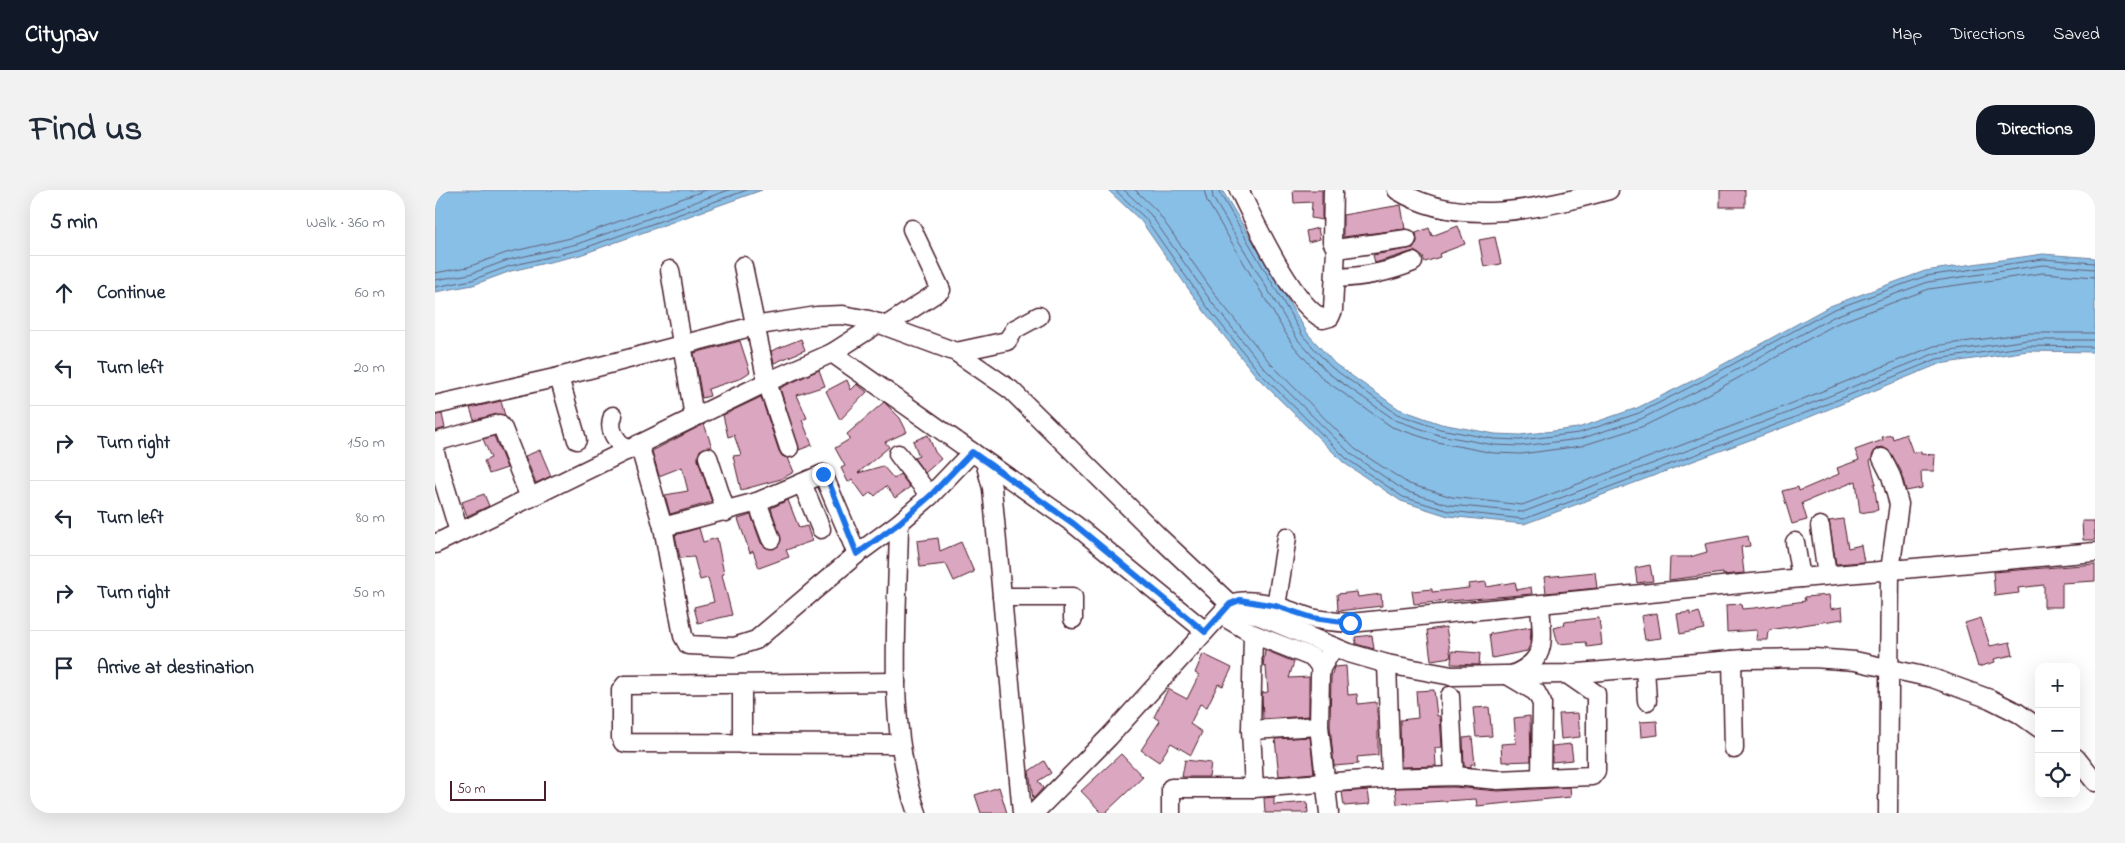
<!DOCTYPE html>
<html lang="en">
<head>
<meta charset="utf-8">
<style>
	:root { --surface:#fff; --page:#f2f2f3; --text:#1f2937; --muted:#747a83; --line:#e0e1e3; --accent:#111827 }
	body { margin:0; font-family:"Indie Flower",sans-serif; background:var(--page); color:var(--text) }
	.controls { position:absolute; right:15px; bottom:15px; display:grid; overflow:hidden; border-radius:10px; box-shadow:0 5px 20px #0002 }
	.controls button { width:45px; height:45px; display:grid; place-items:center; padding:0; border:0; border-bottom:1px solid var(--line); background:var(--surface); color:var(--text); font:25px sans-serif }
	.scale { position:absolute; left:15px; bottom:12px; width:96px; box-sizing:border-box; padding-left:5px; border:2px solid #4a1f2b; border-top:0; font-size:14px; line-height:18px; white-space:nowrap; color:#4a1f2b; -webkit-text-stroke:4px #fff; paint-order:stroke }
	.stop { position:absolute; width:15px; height:15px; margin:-11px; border:4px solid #1a73e8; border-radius:50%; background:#fff }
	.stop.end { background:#1a73e8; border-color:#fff; box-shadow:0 1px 5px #0008 }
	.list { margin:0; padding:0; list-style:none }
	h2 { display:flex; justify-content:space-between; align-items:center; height:65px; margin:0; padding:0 20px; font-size:21px }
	h2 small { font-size:16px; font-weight:400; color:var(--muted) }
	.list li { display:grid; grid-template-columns:32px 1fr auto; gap:15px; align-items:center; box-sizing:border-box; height:75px; padding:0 20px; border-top:1px solid var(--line) }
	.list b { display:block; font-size:19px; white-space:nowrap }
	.list em { font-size:16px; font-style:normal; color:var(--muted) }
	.icon { flex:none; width:28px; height:28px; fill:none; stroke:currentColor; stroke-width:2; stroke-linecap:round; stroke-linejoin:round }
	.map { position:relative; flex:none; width:1660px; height:623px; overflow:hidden; border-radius:20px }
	header { display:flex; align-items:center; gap:30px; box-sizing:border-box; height:70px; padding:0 25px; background:var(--accent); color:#fff }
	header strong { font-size:24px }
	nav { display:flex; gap:28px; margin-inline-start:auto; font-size:18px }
	.intro { display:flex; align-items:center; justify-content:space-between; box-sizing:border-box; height:120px; padding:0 30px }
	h1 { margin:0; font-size:35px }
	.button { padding:12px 22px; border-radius:20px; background:var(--accent); color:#fff; font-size:18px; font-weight:700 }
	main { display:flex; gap:30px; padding:0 30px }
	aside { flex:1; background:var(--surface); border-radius:20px; box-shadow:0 5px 20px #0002 }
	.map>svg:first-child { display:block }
	.water { fill:#88bfe6; stroke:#6f7f9b }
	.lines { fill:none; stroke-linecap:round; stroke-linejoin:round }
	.shore { stroke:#635f76; stroke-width:1 }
	.building { fill:#dba6bf; stroke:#4a1f2b }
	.minor-casing { stroke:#4a1f2b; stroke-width:21 }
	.minor { stroke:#fff; stroke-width:18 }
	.route { stroke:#1a73e8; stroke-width:6 }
</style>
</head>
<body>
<header>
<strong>Citynav</strong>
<nav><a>Map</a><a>Directions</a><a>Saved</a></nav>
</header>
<div class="intro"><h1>Find us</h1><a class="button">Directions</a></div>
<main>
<aside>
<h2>5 min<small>Walk · 360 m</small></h2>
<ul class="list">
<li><svg class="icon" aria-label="ahead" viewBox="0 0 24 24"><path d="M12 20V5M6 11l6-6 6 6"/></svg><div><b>Continue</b></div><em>60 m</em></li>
<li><svg class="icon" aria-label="left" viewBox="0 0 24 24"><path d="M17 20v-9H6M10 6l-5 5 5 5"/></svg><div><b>Turn left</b></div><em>20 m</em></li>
<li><svg class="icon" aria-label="right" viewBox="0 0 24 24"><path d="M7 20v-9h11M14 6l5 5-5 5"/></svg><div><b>Turn right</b></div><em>150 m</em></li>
<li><svg class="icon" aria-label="left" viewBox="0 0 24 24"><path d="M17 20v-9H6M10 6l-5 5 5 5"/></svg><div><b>Turn left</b></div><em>80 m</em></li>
<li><svg class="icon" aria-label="right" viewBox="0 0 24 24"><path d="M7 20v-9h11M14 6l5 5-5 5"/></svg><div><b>Turn right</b></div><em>50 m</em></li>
<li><svg class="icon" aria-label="arrive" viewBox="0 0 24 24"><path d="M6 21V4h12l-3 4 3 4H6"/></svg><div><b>Arrive at destination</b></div></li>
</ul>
</aside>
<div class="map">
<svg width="1660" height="623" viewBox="0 0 1660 623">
	<rect width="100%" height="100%" fill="#fff"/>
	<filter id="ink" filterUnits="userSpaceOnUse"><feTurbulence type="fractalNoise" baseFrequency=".02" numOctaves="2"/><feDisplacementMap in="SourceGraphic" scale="10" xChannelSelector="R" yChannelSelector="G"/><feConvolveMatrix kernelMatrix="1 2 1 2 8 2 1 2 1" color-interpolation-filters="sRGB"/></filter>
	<g filter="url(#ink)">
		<g class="water">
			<path d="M0 0H327L145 65 76 81 38 95 0 102Z"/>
			<path d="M673 0H787L873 144 900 174 964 219 1006 234 1060 244 1085 245 1143 238 1202 218 1265 187 1395 116 1490 81 1608 64 1660 68V162L1593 161 1504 174 1355 235 1089 334 1013 326 966 311 909 273 822 187 769 121 706 31Z"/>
		</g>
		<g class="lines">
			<g class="shore">
				<path d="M680 0 710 28 773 118 825 183 912 269 968 307 1014 321 1089 329 1353 230 1502 169 1593 156 1660 157"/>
				<path d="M689 0 715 24 778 114 830 179 916 264 970 301 1015 315 1088 322 1350 224 1501 163 1593 150H1660"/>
				<path d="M700 0 721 20 784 110 836 174 920 259 974 294 1017 307 1087 315 1348 217 1499 156 1592 143H1660"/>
				<path d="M769 0 772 11 857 154 888 189 957 237 1002 252 1058 263 1086 264 1146 256 1209 236 1274 204 1403 133 1494 99 1608 83 1660 87"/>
				<path d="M777 0 778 8 863 150 893 183 960 230 1004 245 1059 255 1086 256 1145 249 1206 229 1270 197 1400 126 1493 92 1608 75 1660 79"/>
				<path d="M783 0 868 146 896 177 962 224 1005 239 1059 249 1085 250 1144 243 1204 223 1267 191 1397 120 1491 86 1608 69 1660 73"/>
				<path d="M0 83 33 77 71 63 140 47 271 0"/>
				<path d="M0 90 35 84 73 70 142 54 294 0"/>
				<path d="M0 97 37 90 75 76 144 60 312 0"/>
			</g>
		</g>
		<g class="building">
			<path d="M858 0H887V30L876 28 877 12 859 13Z"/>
			<rect x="1285" y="0" width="25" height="17"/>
			<path d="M966 15 970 39 908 47V25Z"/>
			<path d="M1023 36 1030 54 1004 64 1005 67 990 72 988 67 979 61 940 73 938 65 978 58 982 52 981 43 994 38 997 46Z"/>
			<path d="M883 38 885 49 873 52 871 41Z"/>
			<path d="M1060 47 1066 74 1049 77 1044 50Z"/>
			<path d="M366 149 370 160 339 173 336 161Z"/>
			<path d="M305 151 315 182 304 189 273 199 275 206 267 208 259 163Z"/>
			<path d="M384 180 390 196 362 205 372 228 367 230 377 255 364 260 345 198Z"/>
			<path d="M412 190 416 200 422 194 432 202 405 230 391 201Z"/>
			<path d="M326 207 344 261 347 266 353 268 359 282 346 289 306 300 298 266 306 265 299 245 293 247 288 225Z"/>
			<path d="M66 211 70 226 62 224 39 230 35 218Z"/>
			<path d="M449 212 465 228 472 242 450 252 454 257 423 283 448 276 459 289 465 284 475 297 460 308 451 296 440 306 436 302 430 307 417 289 413 292 406 278 410 276 400 258 415 249 412 244Z"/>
			<path d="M7 224 10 238 0 241V225Z"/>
			<path d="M269 234 277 257 265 260 263 270 277 312 235 324 230 305 253 301 247 277 224 286 217 261Z"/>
			<path d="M1471 244 1478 263 1486 261V264L1500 265 1499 281H1486L1487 298 1471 301 1466 281 1456 263 1448 257 1443 258 1435 271 1441 294H1439L1443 320 1425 323 1421 291 1367 313 1372 330 1357 334 1347 301 1363 297 1364 301 1404 284 1402 278 1424 270 1420 260 1448 250 1447 247 1457 245 1458 249Z"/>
			<path d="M493 245 500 262 506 269 490 283 479 268 484 266 478 251Z"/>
			<path d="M59 246 72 278 54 284 49 271 56 268 48 249Z"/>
			<path d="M105 260 116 286 101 293 90 266Z"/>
			<path d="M49 304 54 316 32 326 27 312Z"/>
			<path d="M353 310 364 338 372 336 377 351 351 360 354 367 324 378 318 361 315 363 303 329 316 325 326 353 330 357 339 359 346 350 336 318Z"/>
			<path d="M1408 329 1413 358 1426 355 1429 372 1401 374 1394 331Z"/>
			<path d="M1647 331H1659L1660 350H1648Z"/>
			<path d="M264 338 268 352 282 348 289 384 287 385 297 425 263 433 259 417 279 412 273 388 265 390 259 367 245 368 240 345Z"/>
			<path d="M1313 346 1315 356 1306 357 1309 383 1288 385V383L1234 390 1235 367H1255L1272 362 1270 354Z"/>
			<path d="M503 348 505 361 526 352 539 382 519 391 511 374 485 377 482 351Z"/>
			<path d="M1660 374V391L1627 393V417H1609V395L1583 398 1584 403 1560 406 1558 382Z"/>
			<path d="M1215 375 1218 391 1202 393 1200 378Z"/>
			<path d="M1160 382 1162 398 1111 403 1109 387Z"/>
			<path d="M1051 392 1052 397 1080 392 1082 400 1096 397 1097 404 979 414 977 401 997 399V402L1034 398 1033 394Z"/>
			<path d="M922 402 923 407 946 404 947 416 903 421 902 404Z"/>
			<path d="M1394 405 1396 419 1407 417 1408 429 1334 440 1333 450H1321L1322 440 1292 442 1291 415 1306 414 1307 419 1319 418 1370 411 1369 407Z"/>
			<path d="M1255 422V425L1264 422 1269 439 1245 444 1242 424Z"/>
			<path d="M1222 423 1226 448 1210 450 1206 426Z"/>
			<path d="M1164 428 1167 455 1152 457 1151 452 1123 454 1119 438 1130 435 1129 432Z"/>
			<path d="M1546 428 1555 456 1575 452 1578 465 1559 469 1560 472 1543 477 1530 433Z"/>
			<path d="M1011 437 1016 467 996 470 992 440Z"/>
			<path d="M1096 437 1095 455 1092 461 1057 468 1054 444Z"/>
			<path d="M937 445 939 459 921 454 920 447Z"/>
			<path d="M830 460 859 472 854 488 874 487V526L828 529 827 503 833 502 831 477 828 476Z"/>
			<path d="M1017 461 1045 463 1044 475 1016 474Z"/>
			<path d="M768 464 797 478 788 496 783 494 772 517 765 514 755 534 767 542 756 565 736 553 724 572 706 560 725 531 719 527 733 499 752 509 764 485 760 483Z"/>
			<path d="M911 476 913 505 922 504 923 514 941 512 943 532V565L922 567 923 574 899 576 895 536 896 487 899 477Z"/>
			<path d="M999 500 1002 526H1005L1007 557 1000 558 1001 576 966 577 965 530 983 528 981 501Z"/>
			<path d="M1054 517 1057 546 1041 547 1038 518Z"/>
			<path d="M1143 523 1145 547 1126 549 1124 524Z"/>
			<path d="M1095 526 1096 571 1067 572 1066 554 1081 553 1079 528Z"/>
			<path d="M1222 531 1223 545 1206 547 1205 532Z"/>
			<path d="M875 547 879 583 844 586 840 549Z"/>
			<path d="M1037 547 1040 574H1036V577L1029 576 1028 548Z"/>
			<path d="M1136 554 1138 570 1117 572V556Z"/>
			<path d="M686 564 708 587 670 623H667L646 601Z"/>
			<path d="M750 570 776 573 774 587H747Z"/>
			<path d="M609 571 616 583 603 591 608 598 598 609 594 581Z"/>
			<path d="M564 597 572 623H546L540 605Z"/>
			<path d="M1019 597 1063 601 1135 597 1136 607 1042 616 1041 609 962 614 960 598Z"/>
			<path d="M933 600 935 614 909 616 907 602Z"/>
			<path d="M839 607V615L872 612 873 623H830L829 608Z"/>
		</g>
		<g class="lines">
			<g class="minor-casing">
				<g id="minor">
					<path d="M804 0C820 32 858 115 888 129L895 127 898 120 901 59 897 51 898 0"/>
					<path d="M962 0C1024 39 1108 18 1174 0"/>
					<path d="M901 59 972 49"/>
					<path d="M308 76 332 192 354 258"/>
					<path d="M235 80 259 227"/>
					<path d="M901 88C929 87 952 83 978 72"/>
					<path d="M452 135 506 100 477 39"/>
					<path d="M521 162 572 151 580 139 604 126"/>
					<path d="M397 163 444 133"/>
					<path d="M124 187 142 250"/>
					<path d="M0 215 124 187 319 136 382 126 408 125 434 130 521 162 576 200 724 347 795 414 914 463 952 474 1017 486 1132 484 1309 469 1379 468 1420 471 1497 488 1555 509 1583 523 1604 538"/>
					<path d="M178 226C172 241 182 250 191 261"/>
					<path d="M0 252 64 234 68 239 95 308"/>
					<path d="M204 254 228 337 248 446 253 455 299 457 321 450 422 364 464 333 495 306 537 262"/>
					<path d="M0 263 24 342"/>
					<path d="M463 264 495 306"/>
					<path d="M273 267 291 322"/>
					<path d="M1447 268 1456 286 1464 314 1455 381 1453 623"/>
					<path d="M550 272 557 298 587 623"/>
					<path d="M367 293 386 339"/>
					<path d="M322 312 336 349"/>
					<path d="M464 333C463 428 450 533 482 623"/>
					<path d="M1385 336 1392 385"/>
					<path d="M228 337 322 312 388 284 422 364"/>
					<path d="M1360 352 1366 388"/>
					<path d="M0 354 332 192 397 163 639 334 770 441"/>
					<path d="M567 407H638V429"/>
					<path d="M841 416 852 347"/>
					<path d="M786 425 818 444 879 468 886 478"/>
					<path d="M818 444 816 540 819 598"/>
					<path d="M1297 470 1299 559"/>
					<path d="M952 474 956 588"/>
					<path d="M1210 477 1212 511"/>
					<path d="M1077 485C1114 470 1107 449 1105 415"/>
					<path d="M461 492 190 495 186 500V548L188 552 192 553 464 554"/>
					<path d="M1015 506 1019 586"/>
					<path d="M816 540 884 536"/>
					<path d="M307 554V494"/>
					<path d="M1641 568 1660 592"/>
					<path d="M1106 588 1157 586 1161 581V504L1132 484"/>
					<path d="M599 623 674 547 795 414C821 405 851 420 876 428 889 431 902 432 915 433L1366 388 1660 362"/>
					<path d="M736 623V598H819L956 588 1019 586 1063 590 1106 588 1107 513 1101 502 1074 486"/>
					<path d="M894 623 884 536 885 486 886 478 899 457"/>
				</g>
			</g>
			<use href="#minor" class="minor"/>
		</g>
	</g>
	<g class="lines" filter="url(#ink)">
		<path class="route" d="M388 284 393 290 422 364 464 333 495 306 537 262 639 334 770 442 795 414 805 410 841 416 878 428 915 433"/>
	</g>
</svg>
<div class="controls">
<button>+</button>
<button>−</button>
<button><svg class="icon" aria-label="locate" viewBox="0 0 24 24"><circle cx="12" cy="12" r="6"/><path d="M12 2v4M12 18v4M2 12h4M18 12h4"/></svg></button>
</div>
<div class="scale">50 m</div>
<div class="stop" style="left:915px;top:433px"></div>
<div class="stop end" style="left:388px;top:284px"></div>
</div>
</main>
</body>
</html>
